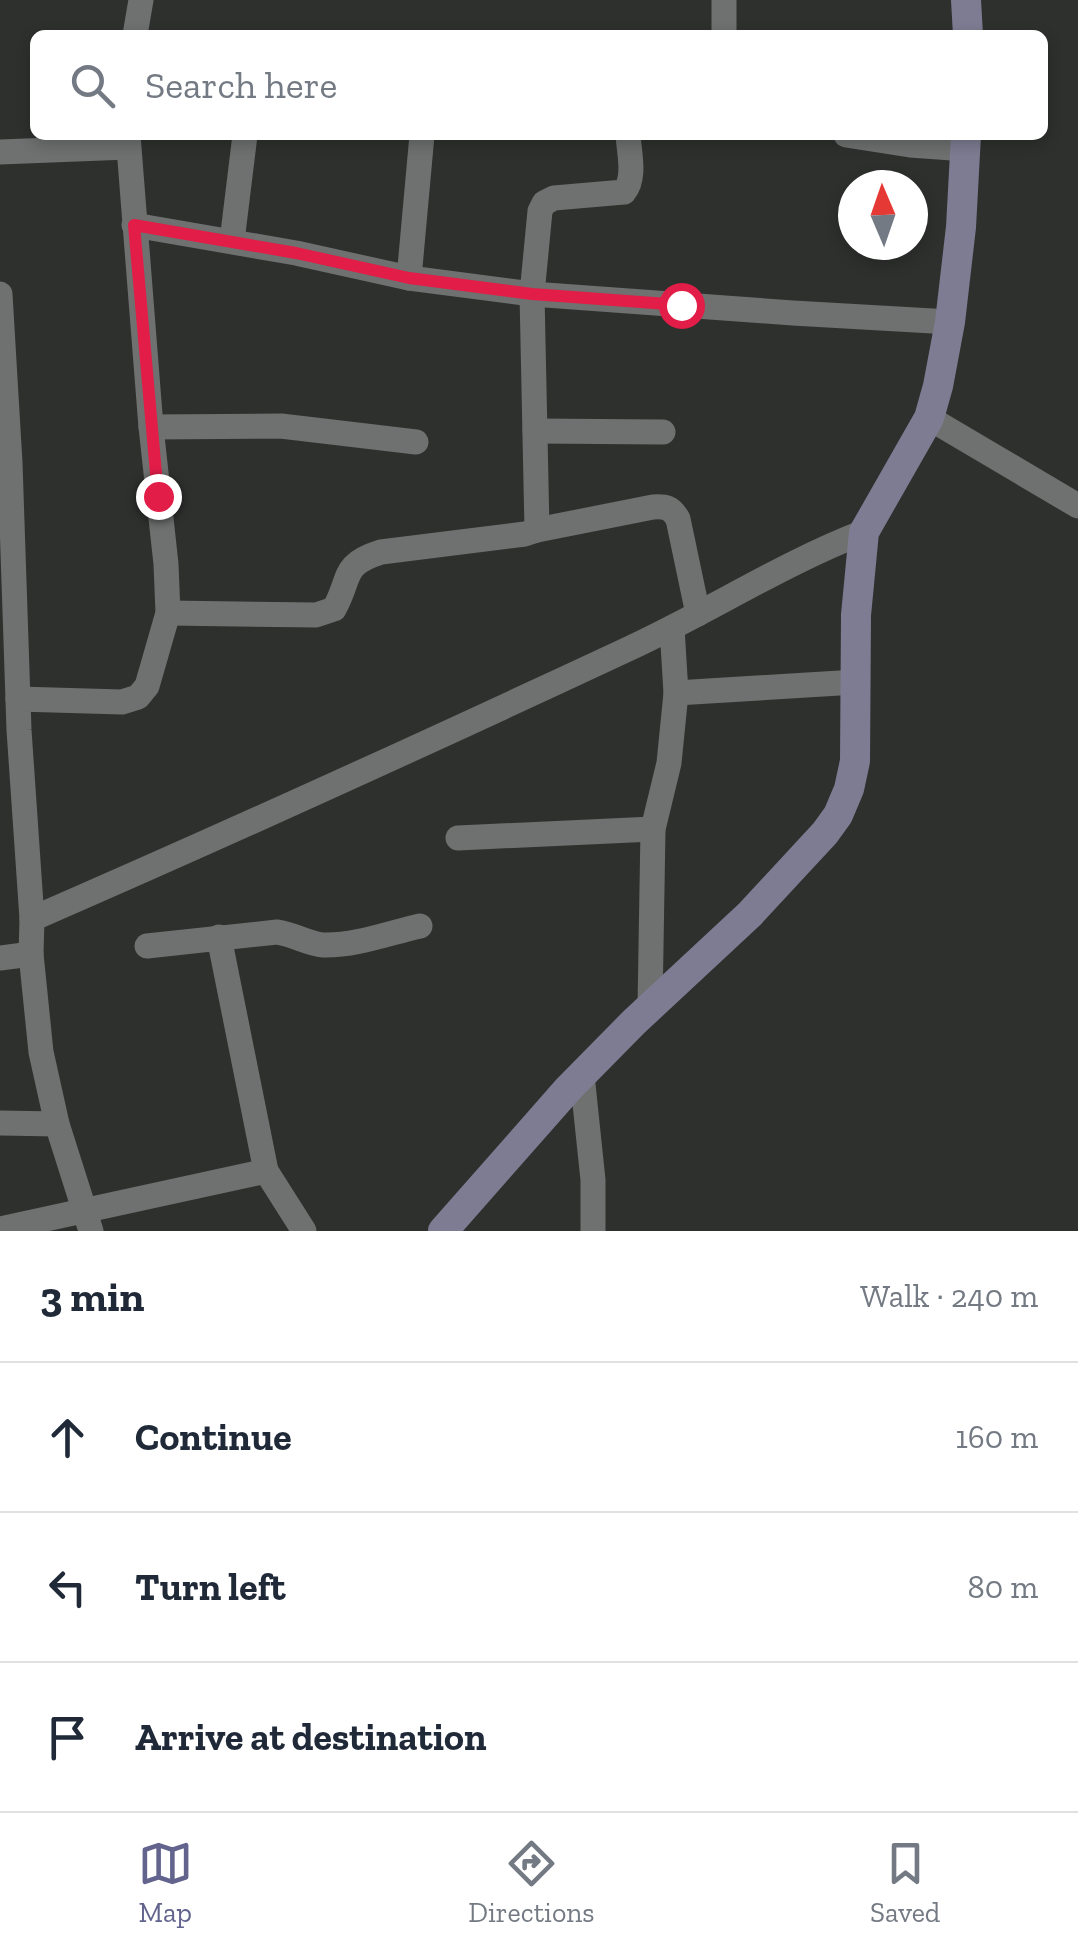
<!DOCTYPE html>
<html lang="en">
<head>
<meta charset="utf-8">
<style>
	:root { --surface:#fff; --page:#f6f6f7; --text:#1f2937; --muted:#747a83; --line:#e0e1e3; --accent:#63648e }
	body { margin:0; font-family:"Zilla Slab",serif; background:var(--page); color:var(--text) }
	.compass { position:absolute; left:838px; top:170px; width:90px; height:90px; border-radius:50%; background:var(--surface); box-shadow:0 5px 15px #0003; rotate:358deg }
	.stop { position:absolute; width:30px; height:30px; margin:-22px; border:8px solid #e11d48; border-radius:50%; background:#fff }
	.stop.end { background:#e11d48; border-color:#fff; box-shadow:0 2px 10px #0008 }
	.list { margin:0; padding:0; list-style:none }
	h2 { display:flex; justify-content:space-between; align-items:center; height:130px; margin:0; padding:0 40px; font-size:42px }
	h2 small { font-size:32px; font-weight:400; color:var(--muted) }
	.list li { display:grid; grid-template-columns:65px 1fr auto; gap:30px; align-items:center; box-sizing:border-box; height:150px; padding:0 40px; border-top:2px solid var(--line) }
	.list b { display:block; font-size:38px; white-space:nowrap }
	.list em { font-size:32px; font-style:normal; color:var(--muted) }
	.icon { flex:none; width:55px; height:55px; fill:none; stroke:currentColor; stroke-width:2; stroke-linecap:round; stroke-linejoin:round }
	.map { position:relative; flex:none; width:1078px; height:1231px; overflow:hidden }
	.search { position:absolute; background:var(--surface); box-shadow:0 5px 15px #0003; left:30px; right:30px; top:30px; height:110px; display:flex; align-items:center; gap:25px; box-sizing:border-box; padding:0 35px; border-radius:15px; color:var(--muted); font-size:38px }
	.sheet { height:580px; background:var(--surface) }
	nav { display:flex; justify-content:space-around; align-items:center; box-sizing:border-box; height:140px; border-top:2px solid var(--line); background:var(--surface); font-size:28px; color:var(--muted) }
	nav a { display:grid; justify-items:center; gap:5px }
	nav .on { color:var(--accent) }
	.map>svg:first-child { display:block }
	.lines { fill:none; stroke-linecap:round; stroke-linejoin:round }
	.street { stroke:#6e716f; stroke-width:25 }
	.secondary { stroke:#7e7c92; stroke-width:30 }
	.route { stroke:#e11d48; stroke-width:12 }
</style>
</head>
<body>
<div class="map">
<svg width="1078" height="1231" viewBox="0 0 1078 1231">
	<rect width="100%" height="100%" fill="#2e302e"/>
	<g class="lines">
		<g class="street">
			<path d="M135 35 141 0"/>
			<path d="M724 35V0"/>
			<path d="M846 135 910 145 966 149"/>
			<path d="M0 152 128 147"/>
			<path d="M134 225 296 253 409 278 532 294 793 313 950 322"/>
			<path d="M232 241 245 135"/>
			<path d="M409 278 422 135"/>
			<path d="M0 294 10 463 19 730 32 919 31 954 41 1052 57 1124 91 1231"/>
			<path d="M929 418 1078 506"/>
			<path d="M151 427 281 426 416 442"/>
			<path d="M535 431 663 432"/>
			<path d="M537 530 653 507C665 506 671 507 678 519L698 614"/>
			<path d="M168 613 316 615 334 609C352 577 340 565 381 552L525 534 537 530 532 294 540 211 544 203 554 198 624 192C636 178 629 152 628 135"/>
			<path d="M676 693 856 682"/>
			<path d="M18 699 122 702 138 697 147 686 168 613 166 564 151 427 128 135"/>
			<path d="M458 838 653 829"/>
			<path d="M32 919C232 832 429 742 626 650 707 613 781 564 864 532"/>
			<path d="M219 937 266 1171 304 1231"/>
			<path d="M147 946 277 932C293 934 308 944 323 945 355 946 389 933 420 926"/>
			<path d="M0 958 31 954"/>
			<path d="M650 1006 653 829 669 763 676 693 672 628"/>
			<path d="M582 1075 593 1180V1231"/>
			<path d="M0 1123 57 1124"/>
			<path d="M0 1229 266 1171"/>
		</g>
		<g class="secondary">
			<path d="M966 0 968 35"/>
			<path d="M443 1231 568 1089 634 1022 750 914 825 833 838 815 849 789 855 761 856 615 864 532 929 418 938 386 950 322 961 227 966 135"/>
		</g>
	</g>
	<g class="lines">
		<path class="route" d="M158 496 134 225 296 253 409 278 532 294 681 305"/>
	</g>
</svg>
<svg class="compass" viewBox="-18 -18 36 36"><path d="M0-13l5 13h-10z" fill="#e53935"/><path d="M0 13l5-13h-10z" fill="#747a83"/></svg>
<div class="stop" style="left:681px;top:305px"></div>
<div class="stop end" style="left:158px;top:496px"></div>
<div class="search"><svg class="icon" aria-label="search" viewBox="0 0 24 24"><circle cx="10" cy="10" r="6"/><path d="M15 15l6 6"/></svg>Search here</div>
</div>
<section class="sheet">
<h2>3 min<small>Walk · 240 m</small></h2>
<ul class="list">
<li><svg class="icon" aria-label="ahead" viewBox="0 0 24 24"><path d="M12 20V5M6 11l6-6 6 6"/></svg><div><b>Continue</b></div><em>160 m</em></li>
<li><svg class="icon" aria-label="left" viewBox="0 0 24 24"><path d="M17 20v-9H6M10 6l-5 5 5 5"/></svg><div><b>Turn left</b></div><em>80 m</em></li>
<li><svg class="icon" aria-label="arrive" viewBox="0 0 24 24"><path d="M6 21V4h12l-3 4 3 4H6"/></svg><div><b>Arrive at destination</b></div></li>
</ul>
</section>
<nav>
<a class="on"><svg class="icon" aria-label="map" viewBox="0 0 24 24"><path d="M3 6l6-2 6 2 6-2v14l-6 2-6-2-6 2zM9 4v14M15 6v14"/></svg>Map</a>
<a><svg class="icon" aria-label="directions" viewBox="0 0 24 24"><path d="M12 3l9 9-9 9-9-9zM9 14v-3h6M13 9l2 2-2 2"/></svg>Directions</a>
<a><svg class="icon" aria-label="saved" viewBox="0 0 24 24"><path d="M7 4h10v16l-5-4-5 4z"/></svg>Saved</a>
</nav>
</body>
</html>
